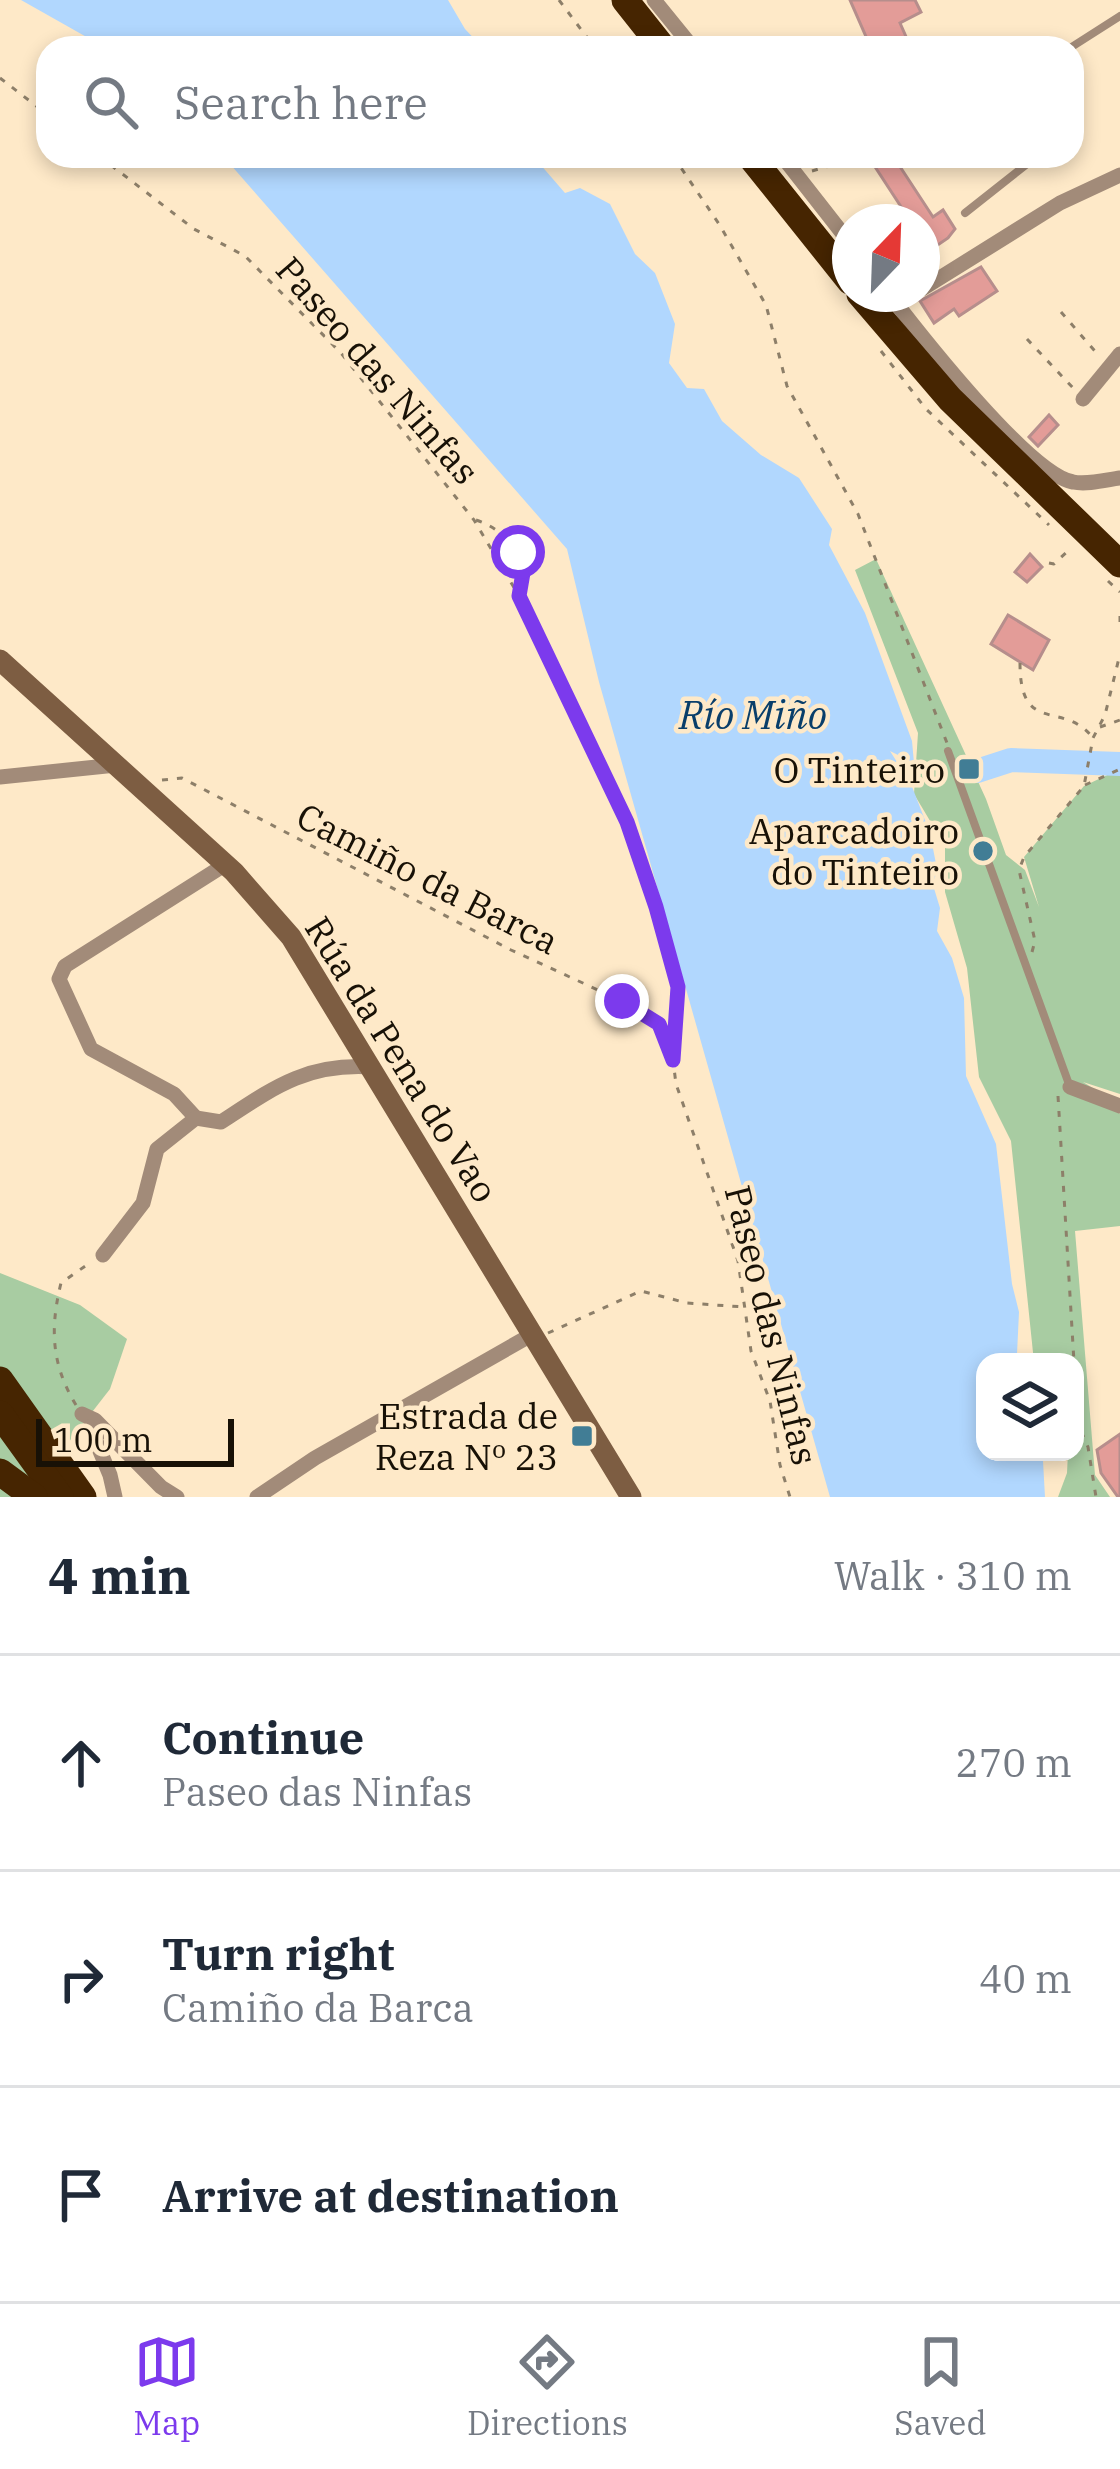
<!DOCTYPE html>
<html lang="en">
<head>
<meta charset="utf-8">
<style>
	:root { --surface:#fff; --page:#f6f6f7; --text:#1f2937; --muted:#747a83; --line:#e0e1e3; --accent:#7c3aed }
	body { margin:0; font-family:"IBM Plex Serif",serif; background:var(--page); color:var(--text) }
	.controls { position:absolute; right:36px; bottom:36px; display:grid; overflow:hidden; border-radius:24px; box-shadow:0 6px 18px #0003 }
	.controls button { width:108px; height:108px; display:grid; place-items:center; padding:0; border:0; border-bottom:3px solid var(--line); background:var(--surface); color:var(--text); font:60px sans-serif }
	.compass { position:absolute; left:832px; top:204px; width:108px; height:108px; border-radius:50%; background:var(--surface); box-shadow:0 6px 18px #0003; rotate:23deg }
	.scale { position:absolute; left:36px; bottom:30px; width:198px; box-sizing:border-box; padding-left:12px; border:6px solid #181106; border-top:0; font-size:33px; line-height:42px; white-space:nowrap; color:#181106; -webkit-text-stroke:9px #fee9c8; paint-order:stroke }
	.stop { position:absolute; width:36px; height:36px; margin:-27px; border:9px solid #7c3aed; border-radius:50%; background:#fff }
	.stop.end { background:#7c3aed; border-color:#fff; box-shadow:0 3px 12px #0008 }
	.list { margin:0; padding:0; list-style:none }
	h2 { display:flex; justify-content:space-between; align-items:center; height:156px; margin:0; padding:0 48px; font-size:51px }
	h2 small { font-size:39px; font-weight:400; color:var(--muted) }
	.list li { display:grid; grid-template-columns:78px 1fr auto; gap:36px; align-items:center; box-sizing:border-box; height:216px; padding:0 48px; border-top:3px solid var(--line) }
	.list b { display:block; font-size:45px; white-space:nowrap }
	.list p { margin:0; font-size:39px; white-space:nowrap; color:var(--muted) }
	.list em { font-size:39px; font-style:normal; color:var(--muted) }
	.icon { flex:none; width:66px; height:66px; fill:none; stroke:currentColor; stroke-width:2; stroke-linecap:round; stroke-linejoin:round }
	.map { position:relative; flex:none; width:1120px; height:1497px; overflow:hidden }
	.search { position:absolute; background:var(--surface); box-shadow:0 6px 18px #0003; left:36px; right:36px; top:36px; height:132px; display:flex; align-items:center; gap:30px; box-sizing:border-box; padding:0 42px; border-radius:36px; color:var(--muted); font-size:45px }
	.sheet { height:804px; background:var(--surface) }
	nav { display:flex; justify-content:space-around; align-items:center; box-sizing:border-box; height:168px; border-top:3px solid var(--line); background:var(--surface); font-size:33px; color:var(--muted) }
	nav a { display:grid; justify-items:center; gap:6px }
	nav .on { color:var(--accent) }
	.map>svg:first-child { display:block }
	.green { fill:#a8cca2 }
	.water { fill:#b1d7fe }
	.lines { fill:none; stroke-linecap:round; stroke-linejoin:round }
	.river { stroke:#b1d7fe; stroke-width:24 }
	.building { fill:#e39c98; stroke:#b68e8c; stroke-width:3 }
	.path { stroke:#8d7f69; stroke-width:3; stroke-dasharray:6 9; stroke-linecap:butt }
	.lane { stroke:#a28b79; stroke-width:8 }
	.street { stroke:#a28b79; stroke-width:15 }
	.secondary { stroke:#7d5d42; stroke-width:21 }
	.highway { stroke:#462501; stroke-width:27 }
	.route { stroke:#7c3aed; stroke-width:15 }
	.poi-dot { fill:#417d95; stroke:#fee9c8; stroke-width:4.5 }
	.labels { text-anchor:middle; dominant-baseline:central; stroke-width:9; stroke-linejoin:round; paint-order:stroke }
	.street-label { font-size:36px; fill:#181106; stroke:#fee9c8 }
	.poi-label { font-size:36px; fill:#181106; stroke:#fee9c8; text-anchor:end }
	.water-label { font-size:39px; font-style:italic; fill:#093e6a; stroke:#fee9c8 }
</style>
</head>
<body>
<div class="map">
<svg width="1120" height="1497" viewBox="0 0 1120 1497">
	<rect width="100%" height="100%" fill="#fee9c8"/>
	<g class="green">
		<path d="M876 559 986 799 1006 855 1025 870 1039 907 1024 857 1084 786 1120 769V1094L1083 1082 1101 1093 1120 1114V1226L1075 1231 1095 1475 1110 1497H1058L1067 1473 1068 1452H1075V1362H1034L1011 1141 979 1077 967 968 945 892V846L914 794 918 733 855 570Z"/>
		<path d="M0 1273 80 1305 127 1339 110 1389 26 1497H0Z"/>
	</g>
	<g class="water">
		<path d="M21 0H448L465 29 483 48H106Z"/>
		<path d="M223 156H533L565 193 580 188 610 204 635 254 655 273 675 324 669 363 687 388 704 389 722 421 761 455 799 478 832 529 829 545 865 613 912 741 914 763 890 751 911 784 930 833 937 869 933 885 940 908 937 931 952 958 964 998 966 1076 996 1144 1012 1284 1019 1312 1017 1354 1022 1362H985V1452H1048L1043 1461 1045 1497H830L599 682 567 549Z"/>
	</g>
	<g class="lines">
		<path class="river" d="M977 771 1011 760 1120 764"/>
	</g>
	<g class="building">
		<path d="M850 0H915L921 12 900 23 911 48H871Z"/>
		<path d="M868 156H893L933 217 943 210 955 229 948 238 929 251 922 240V222H911Z"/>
		<path d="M981 267 997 291 959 316 954 309 934 323 920 301Z"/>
		<path d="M1049 415 1058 425 1038 446 1029 437Z"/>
		<path d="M1030 554 1042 567 1027 582 1015 572Z"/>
		<path d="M1008 615 1049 640 1033 670 991 644Z"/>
		<path d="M1120 1434V1497H1118L1101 1473 1097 1450Z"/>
	</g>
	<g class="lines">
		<g class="path">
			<path d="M559 0 595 48"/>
			<path d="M0 78 48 115"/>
			<path d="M99 156 194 229 245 256 341 353 474 520 519 596 627 822 678 987 673 1060 676 1084 738 1261 751 1351 770 1401 780 1465 790 1497"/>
			<path d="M673 156 719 224 766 305 787 386 858 514 947 743"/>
			<path d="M812 171 849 160"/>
			<path d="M1061 312 1100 357"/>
			<path d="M1027 339 1074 389"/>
			<path d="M881 351 926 409 1049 525"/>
			<path d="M476 520C511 532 527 559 519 595"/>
			<path d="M1049 563 1054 564 1071 548"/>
			<path d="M1108 581 1120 592"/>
			<path d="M1120 616V631"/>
			<path d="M1020 663C1020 737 1063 699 1093 738"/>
			<path d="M1100 727 1120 720"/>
			<path d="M162 780 182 778 511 950 622 1001 659 1024 671 1054"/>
			<path d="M1085 785 1120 769"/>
			<path d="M1032 952 1035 941 1019 870 1024 857 1084 786 1093 738 1105 715 1120 654"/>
			<path d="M1058 1096 1074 1362"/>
			<path d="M548 1333 641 1291 687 1303 744 1307"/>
			<path d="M76 1405C51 1364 50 1328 61 1283L91 1262"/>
			<path d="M1075 1418 1088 1447 1096 1497"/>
		</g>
		<g class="lane">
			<path d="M1070 48 1120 16"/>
			<path d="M856 157V156"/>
			<path d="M965 213 1037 156"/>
			<path d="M948 751 1070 1087"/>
		</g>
		<g class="street">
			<path d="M654 0 693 48"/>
			<path d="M782 156 850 243"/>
			<path d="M922 289 1060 203 1120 175"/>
			<path d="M889 294C919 333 1029 474 1073 482 1087 485 1106 480 1120 478"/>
			<path d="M1083 399 1120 354"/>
			<path d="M0 777 116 765"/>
			<path d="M1070 1087 1120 1106"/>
			<path d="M196 1118 174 1094 91 1049 59 979 65 966 226 864"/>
			<path d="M103 1255 143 1203 157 1149 196 1118 221 1122C273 1088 306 1063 371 1067"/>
			<path d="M82 1414 95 1420 161 1487 177 1497"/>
			<path d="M90 1427 110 1475 115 1497"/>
			<path d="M257 1497 315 1458 533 1334"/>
		</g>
		<path class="secondary" d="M0 660 234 872 291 937 631 1497"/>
		<g class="highway">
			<path d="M625 0 663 48"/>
			<path d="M750 156 850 281"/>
			<path d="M860 294 950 399 1120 564"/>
			<path d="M0 1380 83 1497"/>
			<path d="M0 1414 60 1497"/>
			<path d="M0 1472 34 1497"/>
		</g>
	</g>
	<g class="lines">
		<path class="route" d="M518 552 524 567 519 596 627 822 656 907 678 987 673 1060 659 1024 622 1001"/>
	</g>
	<g class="poi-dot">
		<rect x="957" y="757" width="24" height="24" rx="6"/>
		<circle cx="983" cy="851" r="12"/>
		<rect x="570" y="1424" width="24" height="24" rx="6"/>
	</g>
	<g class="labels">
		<g class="street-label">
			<text transform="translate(378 370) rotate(49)">Paseo das Ninfas</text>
			<text transform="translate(428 878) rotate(27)">Camiño da Barca</text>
			<text transform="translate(402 1059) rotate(58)">Rúa da Pena do Vao</text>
			<text transform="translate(772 1325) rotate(76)">Paseo das Ninfas</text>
		</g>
		<g class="poi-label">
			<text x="945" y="769">O Tinteiro</text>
			<text x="959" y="830">Aparcadoiro<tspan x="959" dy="41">do Tinteiro</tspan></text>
			<text x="558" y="1415">Estrada de<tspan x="558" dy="41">Reza Nº 23</tspan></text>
		</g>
		<g class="water-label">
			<text x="753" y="714">Río Miño</text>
		</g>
	</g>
</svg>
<div class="controls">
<button><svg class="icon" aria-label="layers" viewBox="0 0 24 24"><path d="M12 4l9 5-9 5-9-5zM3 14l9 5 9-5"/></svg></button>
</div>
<svg class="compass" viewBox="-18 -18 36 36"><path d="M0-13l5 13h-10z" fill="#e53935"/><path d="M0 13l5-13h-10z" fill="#747a83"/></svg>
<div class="scale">100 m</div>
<div class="stop" style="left:518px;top:552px"></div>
<div class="stop end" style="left:622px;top:1001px"></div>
<div class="search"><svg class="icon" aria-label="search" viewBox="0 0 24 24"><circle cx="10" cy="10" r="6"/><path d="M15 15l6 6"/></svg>Search here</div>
</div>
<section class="sheet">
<h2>4 min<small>Walk · 310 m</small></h2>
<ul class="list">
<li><svg class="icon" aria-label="ahead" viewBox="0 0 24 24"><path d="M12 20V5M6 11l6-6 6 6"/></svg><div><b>Continue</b><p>Paseo das Ninfas</p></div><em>270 m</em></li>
<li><svg class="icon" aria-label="right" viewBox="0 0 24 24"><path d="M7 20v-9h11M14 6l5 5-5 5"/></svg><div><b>Turn right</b><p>Camiño da Barca</p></div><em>40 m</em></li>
<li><svg class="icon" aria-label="arrive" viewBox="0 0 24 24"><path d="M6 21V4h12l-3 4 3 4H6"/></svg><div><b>Arrive at destination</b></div></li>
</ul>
</section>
<nav>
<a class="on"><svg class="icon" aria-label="map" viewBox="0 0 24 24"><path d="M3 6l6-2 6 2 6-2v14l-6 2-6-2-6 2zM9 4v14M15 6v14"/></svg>Map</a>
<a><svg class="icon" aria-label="directions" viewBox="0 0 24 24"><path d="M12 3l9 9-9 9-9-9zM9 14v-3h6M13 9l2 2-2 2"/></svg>Directions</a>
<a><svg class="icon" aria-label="saved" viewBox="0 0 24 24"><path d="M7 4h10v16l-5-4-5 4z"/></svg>Saved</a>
</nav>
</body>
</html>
